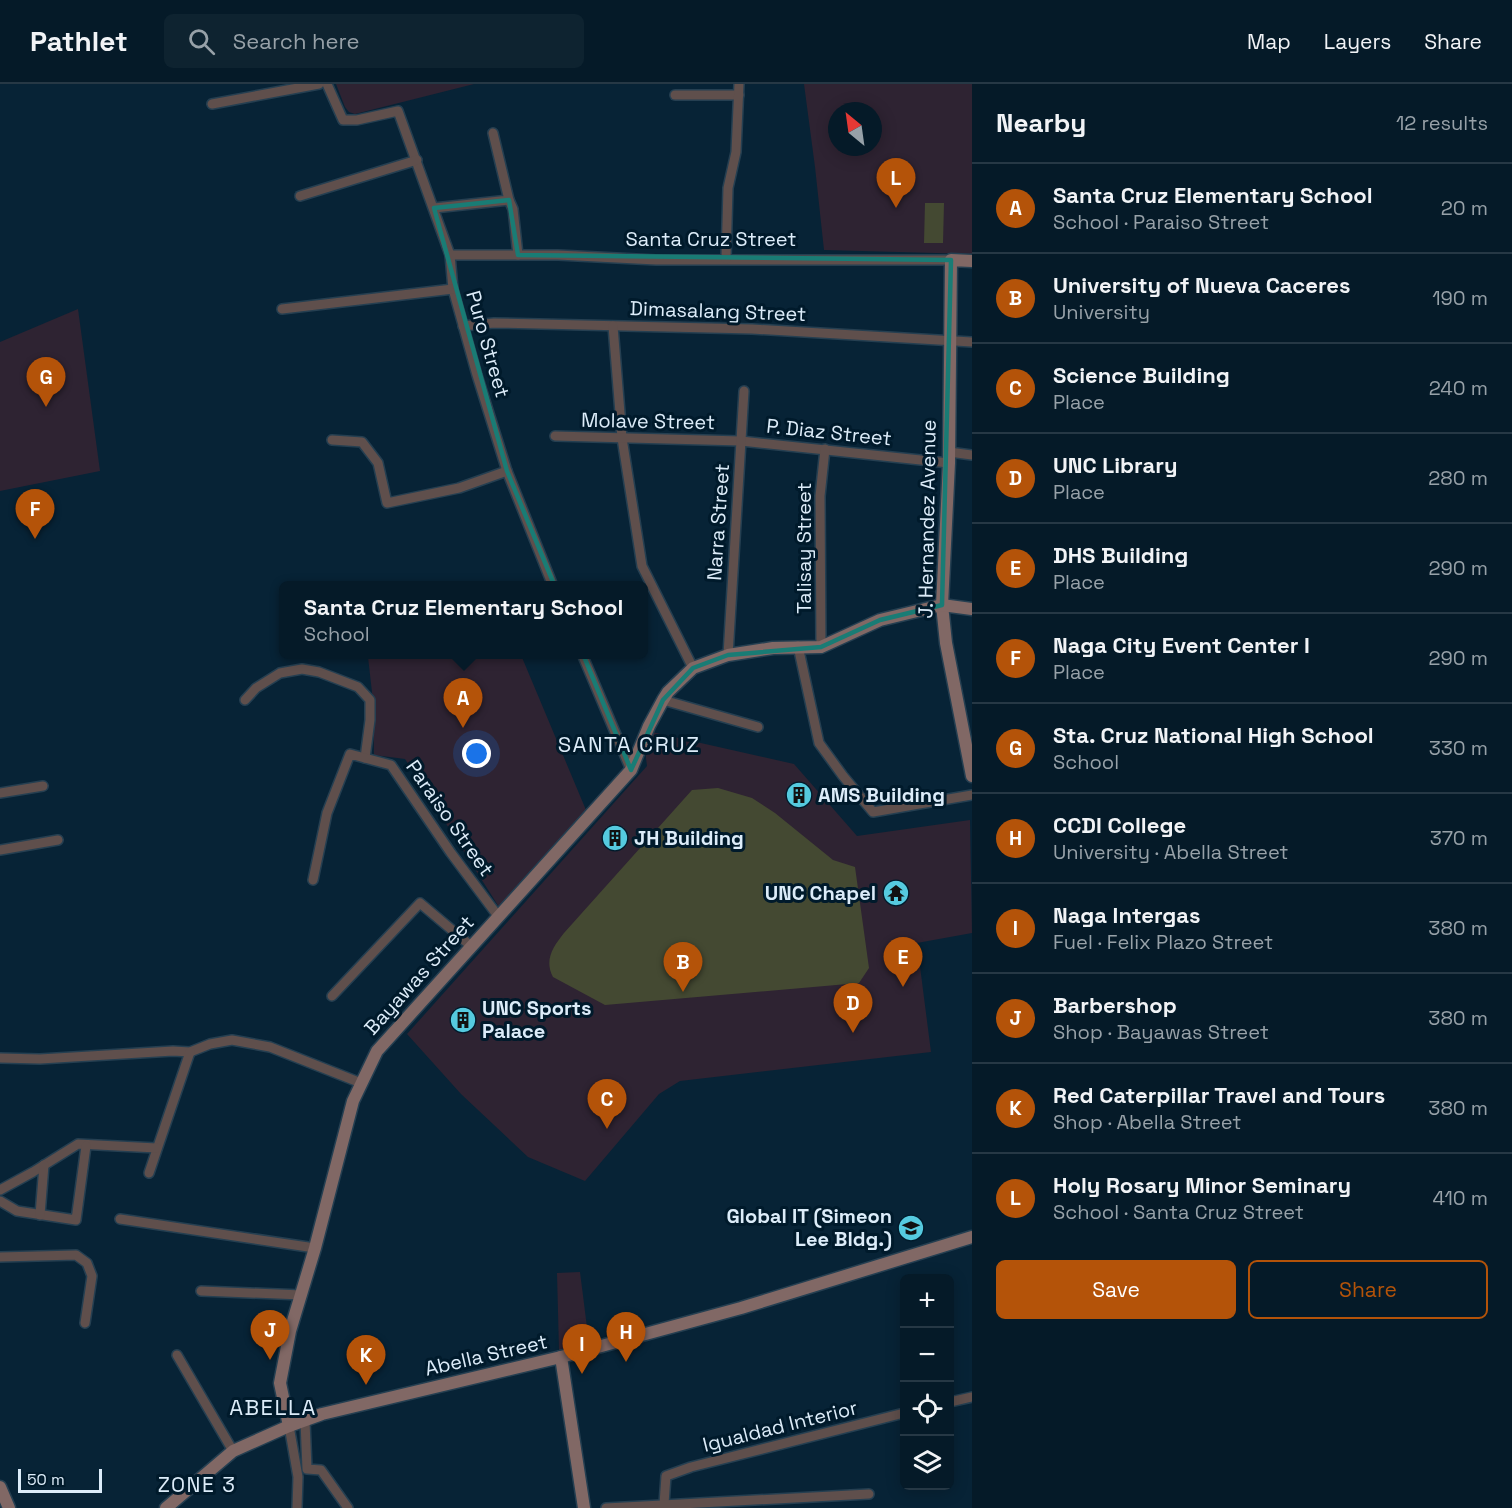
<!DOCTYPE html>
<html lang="en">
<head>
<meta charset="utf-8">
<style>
	:root { --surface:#051a28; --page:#0e2330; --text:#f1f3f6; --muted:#97a1a8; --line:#263845; --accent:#b45309 }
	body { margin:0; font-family:"Space Grotesk",sans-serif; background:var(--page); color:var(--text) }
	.controls { position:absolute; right:18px; bottom:18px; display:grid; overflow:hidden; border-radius:9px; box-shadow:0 3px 15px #0003 }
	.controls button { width:54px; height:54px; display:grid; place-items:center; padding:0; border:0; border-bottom:2px solid var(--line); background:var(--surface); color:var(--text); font:30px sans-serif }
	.compass { position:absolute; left:828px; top:18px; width:54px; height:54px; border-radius:50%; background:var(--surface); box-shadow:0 3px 15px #0003; rotate:331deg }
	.scale { position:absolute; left:18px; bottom:15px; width:84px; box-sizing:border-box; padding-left:6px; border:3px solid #dcecf9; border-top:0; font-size:16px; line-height:21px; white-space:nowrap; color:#dcecf9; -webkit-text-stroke:4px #001a2b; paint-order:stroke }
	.you { position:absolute; left:477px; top:670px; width:21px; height:21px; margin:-15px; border:4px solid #fff; border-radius:50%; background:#1a73e8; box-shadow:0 0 0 9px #1a73e833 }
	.badge { display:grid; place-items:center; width:39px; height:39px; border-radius:50%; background:var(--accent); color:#fff; font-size:20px; font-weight:700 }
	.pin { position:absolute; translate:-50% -50px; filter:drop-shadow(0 2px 3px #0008) }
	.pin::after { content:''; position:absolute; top:32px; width:21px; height:18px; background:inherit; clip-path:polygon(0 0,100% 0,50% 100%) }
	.popup { position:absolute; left:279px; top:497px; width:369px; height:78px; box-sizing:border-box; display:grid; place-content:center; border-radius:9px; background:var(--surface); filter:drop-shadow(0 2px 4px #0005); font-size:20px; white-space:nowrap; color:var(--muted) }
	.popup b { font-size:22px; color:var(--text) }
	.popup::after { content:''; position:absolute; left:50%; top:100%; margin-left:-12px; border:12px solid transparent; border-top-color:var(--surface) }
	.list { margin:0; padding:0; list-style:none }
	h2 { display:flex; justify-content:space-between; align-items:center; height:78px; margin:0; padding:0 24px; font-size:26px }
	h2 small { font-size:20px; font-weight:400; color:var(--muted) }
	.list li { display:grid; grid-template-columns:39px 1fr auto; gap:18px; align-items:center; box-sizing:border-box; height:90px; padding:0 24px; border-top:2px solid var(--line) }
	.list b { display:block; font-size:22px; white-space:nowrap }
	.list p { margin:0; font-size:20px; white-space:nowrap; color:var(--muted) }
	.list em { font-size:20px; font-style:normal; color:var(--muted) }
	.actions { display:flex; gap:12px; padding:18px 24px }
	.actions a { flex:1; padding:14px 0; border:2px solid var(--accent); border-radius:9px; text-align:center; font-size:21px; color:var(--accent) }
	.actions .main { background:var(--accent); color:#fff }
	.icon { flex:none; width:33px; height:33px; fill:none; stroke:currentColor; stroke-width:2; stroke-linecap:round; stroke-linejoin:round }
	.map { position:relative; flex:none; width:972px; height:1424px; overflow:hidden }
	header { display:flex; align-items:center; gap:36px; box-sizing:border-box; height:84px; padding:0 30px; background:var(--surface); border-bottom:2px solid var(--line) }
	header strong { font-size:28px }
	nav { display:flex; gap:33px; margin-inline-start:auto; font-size:21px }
	.search { width:420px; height:54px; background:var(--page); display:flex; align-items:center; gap:15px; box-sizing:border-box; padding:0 21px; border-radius:9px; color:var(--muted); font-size:22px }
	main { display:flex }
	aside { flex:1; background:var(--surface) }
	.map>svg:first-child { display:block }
	.education { fill:#2e2332; fill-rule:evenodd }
	.green { fill:#444932 }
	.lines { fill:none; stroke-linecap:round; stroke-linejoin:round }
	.street-casing { stroke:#253f51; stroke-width:12 }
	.secondary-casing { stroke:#253f51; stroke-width:15 }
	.street { stroke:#5f4f4c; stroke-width:9 }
	.secondary { stroke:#816865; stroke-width:12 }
	.marked { fill:none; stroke:#197c75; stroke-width:4.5; stroke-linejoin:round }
	.labels { text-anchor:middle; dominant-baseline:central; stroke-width:6; stroke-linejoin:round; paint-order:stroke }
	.street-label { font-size:20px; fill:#dcecf9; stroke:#001a2b }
	.poi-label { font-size:20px; font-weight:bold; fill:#dcecf9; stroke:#001a2b; text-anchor:start }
	.neighbourhood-label { font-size:21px; letter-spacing:1.5px; fill:#dcecf9; stroke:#001a2b }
	.quarter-label { font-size:22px; letter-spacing:1.5px; fill:#dcecf9; stroke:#001a2b }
</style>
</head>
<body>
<header>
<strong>Pathlet</strong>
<div class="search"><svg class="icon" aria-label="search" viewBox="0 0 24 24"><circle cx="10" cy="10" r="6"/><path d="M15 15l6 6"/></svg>Search here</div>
<nav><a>Map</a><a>Layers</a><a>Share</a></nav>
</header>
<main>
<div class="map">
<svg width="972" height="1424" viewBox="0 0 972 1424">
	<rect width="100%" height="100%" fill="#072336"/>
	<g class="education">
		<path d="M336 0H474L355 30 349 28 345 23Z"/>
		<path d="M804 0H972V170L824 166 815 83ZM837 27H873V63H837Z"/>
		<path d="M78 225 100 387 0 407V258Z"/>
		<path d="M373 570 521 571 586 726 499 823 405 675 374 671 373 617 368 573Z"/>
		<path d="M652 648 794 680 857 752 970 736 972 849 917 859 931 968 680 997 659 1010 585 1097 528 1073 461 1010 407 950 647 682 645 666Z"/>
		<path d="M580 1188 589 1259 559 1266 557 1189Z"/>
	</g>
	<g class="green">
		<path d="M925 119H944L943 159H924Z"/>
		<path d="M718 704 752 714 775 729 833 776 855 783 869 884 859 899 605 921 553 893C544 876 553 863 564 849L692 706Z"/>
	</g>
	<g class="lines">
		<g class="street-casing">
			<g id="street">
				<path d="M327 0 343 36H357L398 27 450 171 453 205 477 291 507 387 553 502"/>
				<path d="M675 11H739"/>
				<path d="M212 20 319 0"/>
				<path d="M300 112 417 76"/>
				<path d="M509 116 513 125 518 171"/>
				<path d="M434 124 509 116 493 49"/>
				<path d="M450 171H558L656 176H951"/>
				<path d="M726 175 728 104 736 68 739 0"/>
				<path d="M282 225 453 205"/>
				<path d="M463 242 494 239 752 245 972 258"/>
				<path d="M613 242 622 354 642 482 693 584"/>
				<path d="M555 352 741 357 949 379"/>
				<path d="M332 356 362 358 378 379 387 419 459 404 507 387"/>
				<path d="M949 368 972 371"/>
				<path d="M798 562 819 659 843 692 873 728 972 711"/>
				<path d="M821 563 820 412 825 365"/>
				<path d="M582 570 631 686"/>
				<path d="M728 571 744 307"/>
				<path d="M245 616 256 604 280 589 302 585 319 588 358 603 370 616V636L365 674"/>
				<path d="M663 616 758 643"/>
				<path d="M0 709 43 702"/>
				<path d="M0 766 58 756"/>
				<path d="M313 796 327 729 350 670 391 681 451 769 498 832"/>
				<path d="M332 912 420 819 471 862"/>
				<path d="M0 974 40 975 173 967 190 968 210 960 232 956 270 963 361 999"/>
				<path d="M149 1089 190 968"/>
				<path d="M0 1106 33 1088 78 1060 157 1064"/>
				<path d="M0 1117 17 1127 76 1136 86 1062"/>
				<path d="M40 1131 44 1081"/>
				<path d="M120 1135 315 1164"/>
				<path d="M0 1173 76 1171 87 1179 92 1192 85 1239"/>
				<path d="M201 1207 302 1211"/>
				<path d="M177 1271 233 1367"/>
				<path d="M950 1318 972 1313"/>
				<path d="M305 1337 307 1385 321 1386 348 1424"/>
				<path d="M289 1342 298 1393 297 1424"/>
				<path d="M664 1420 666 1392 691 1383 904 1329"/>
				<path d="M606 1424 869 1410"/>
			</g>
		</g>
		<g class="secondary-casing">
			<g id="secondary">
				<path d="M972 177 951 176 949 379 942 521 946 559 972 692"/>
				<path d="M561 1273 584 1424"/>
				<path d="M289 1342 280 1299 290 1247 315 1164 353 1017 377 967 631 686 649 642 663 616 668 608 693 584 728 571 773 564 821 563 880 536 942 521 972 525"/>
				<path d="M0 1403 9 1424"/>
				<path d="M166 1424 233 1367 289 1342 322 1330 561 1273 741 1224 972 1153"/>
			</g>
		</g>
		<use href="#street" class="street"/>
		<use href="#secondary" class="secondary"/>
	</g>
	<path class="marked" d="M509 116 518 171 951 176 942 521 880 536 821 563 728 571 693 584 663 616 631 686 507 387 434 124Z"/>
	<defs>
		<g id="building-disc" transform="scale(1.35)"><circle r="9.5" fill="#55cadf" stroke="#001a2b"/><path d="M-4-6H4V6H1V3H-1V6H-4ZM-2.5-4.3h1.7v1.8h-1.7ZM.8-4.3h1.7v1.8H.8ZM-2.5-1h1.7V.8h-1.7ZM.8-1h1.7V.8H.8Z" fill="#111"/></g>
		<g id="temple-disc" transform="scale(1.35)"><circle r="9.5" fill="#55cadf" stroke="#001a2b"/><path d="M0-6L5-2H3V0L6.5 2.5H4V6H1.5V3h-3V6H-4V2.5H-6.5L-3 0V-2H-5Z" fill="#111"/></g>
		<g id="university-disc" transform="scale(1.35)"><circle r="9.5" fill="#55cadf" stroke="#001a2b"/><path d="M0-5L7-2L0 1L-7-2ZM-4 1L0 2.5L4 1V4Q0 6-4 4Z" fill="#111"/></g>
	</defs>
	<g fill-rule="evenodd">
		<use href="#building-disc" x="799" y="711"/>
		<use href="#building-disc" x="615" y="754"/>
		<use href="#temple-disc" x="896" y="809"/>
		<use href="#building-disc" x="463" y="936"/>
		<use href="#university-disc" x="911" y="1144"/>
	</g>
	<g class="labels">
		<g class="street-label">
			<text x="711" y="155">Santa Cruz Street</text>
			<text transform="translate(718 227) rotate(2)">Dimasalang Street</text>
			<text transform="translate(488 260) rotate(74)">Puro Street</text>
			<text transform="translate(648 337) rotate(1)">Molave Street</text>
			<text transform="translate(829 348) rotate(6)">P. Diaz Street</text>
			<text transform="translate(927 435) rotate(-89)">J. Hernandez Avenue</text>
			<text transform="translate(718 438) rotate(-86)">Narra Street</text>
			<text transform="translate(804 464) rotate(-90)">Talisay Street</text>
			<text transform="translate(450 734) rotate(55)">Paraiso Street</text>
			<text transform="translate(419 891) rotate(-48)">Bayawas Street</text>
			<text transform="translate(486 1271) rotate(-13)">Abella Street</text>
			<text transform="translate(780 1342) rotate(-14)">Igualdad Interior</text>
		</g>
		<g class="poi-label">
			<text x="818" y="711">AMS Building</text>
			<text x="634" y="754">JH Building</text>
			<text x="876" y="809" text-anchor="end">UNC Chapel</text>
			<text x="482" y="924">UNC Sports<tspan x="482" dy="23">Palace</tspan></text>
			<text x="892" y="1132" text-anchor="end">Global IT (Simeon<tspan x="892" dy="23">Lee Bldg.)</tspan></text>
		</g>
		<g class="neighbourhood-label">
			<text x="197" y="1400">ZONE 3</text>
		</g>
		<g class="quarter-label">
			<text x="629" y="660">SANTA CRUZ</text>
			<text x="273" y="1323">ABELLA</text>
		</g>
	</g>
</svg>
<div class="controls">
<button>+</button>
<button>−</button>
<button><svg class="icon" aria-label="locate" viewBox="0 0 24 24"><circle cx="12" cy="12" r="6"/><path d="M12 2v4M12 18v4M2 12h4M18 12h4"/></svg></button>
<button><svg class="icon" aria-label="layers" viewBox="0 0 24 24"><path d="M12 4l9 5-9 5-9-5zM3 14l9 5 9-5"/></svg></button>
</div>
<svg class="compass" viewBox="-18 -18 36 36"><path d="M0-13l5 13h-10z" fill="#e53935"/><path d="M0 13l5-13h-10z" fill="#97a1a8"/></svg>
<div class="scale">50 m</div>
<div class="you"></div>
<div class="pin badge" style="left:463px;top:644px">A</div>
<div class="popup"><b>Santa Cruz Elementary School</b>School</div>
<div class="pin badge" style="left:683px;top:908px">B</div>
<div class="pin badge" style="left:607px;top:1045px">C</div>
<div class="pin badge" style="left:853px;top:949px">D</div>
<div class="pin badge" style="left:903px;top:903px">E</div>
<div class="pin badge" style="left:35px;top:455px">F</div>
<div class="pin badge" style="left:46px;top:323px">G</div>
<div class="pin badge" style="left:626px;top:1278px">H</div>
<div class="pin badge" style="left:582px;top:1290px">I</div>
<div class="pin badge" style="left:270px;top:1276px">J</div>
<div class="pin badge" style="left:366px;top:1301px">K</div>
<div class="pin badge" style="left:896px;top:124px">L</div>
</div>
<aside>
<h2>Nearby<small>12 results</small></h2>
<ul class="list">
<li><span class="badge">A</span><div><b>Santa Cruz Elementary School</b><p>School · Paraiso Street</p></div><em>20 m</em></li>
<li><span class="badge">B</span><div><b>University of Nueva Caceres</b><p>University</p></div><em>190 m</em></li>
<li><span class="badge">C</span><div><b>Science Building</b><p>Place</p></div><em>240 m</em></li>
<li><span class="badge">D</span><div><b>UNC Library</b><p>Place</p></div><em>280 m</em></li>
<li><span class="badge">E</span><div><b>DHS Building</b><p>Place</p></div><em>290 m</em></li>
<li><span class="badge">F</span><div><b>Naga City Event Center I</b><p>Place</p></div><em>290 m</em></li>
<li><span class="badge">G</span><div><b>Sta. Cruz National High School</b><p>School</p></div><em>330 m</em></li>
<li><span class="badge">H</span><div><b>CCDI College</b><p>University · Abella Street</p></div><em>370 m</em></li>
<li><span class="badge">I</span><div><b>Naga Intergas</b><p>Fuel · Felix Plazo Street</p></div><em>380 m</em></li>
<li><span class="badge">J</span><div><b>Barbershop</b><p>Shop · Bayawas Street</p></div><em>380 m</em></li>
<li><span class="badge">K</span><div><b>Red Caterpillar Travel and Tours</b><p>Shop · Abella Street</p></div><em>380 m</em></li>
<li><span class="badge">L</span><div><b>Holy Rosary Minor Seminary</b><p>School · Santa Cruz Street</p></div><em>410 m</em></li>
</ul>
<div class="actions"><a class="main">Save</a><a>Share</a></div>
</aside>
</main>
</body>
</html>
